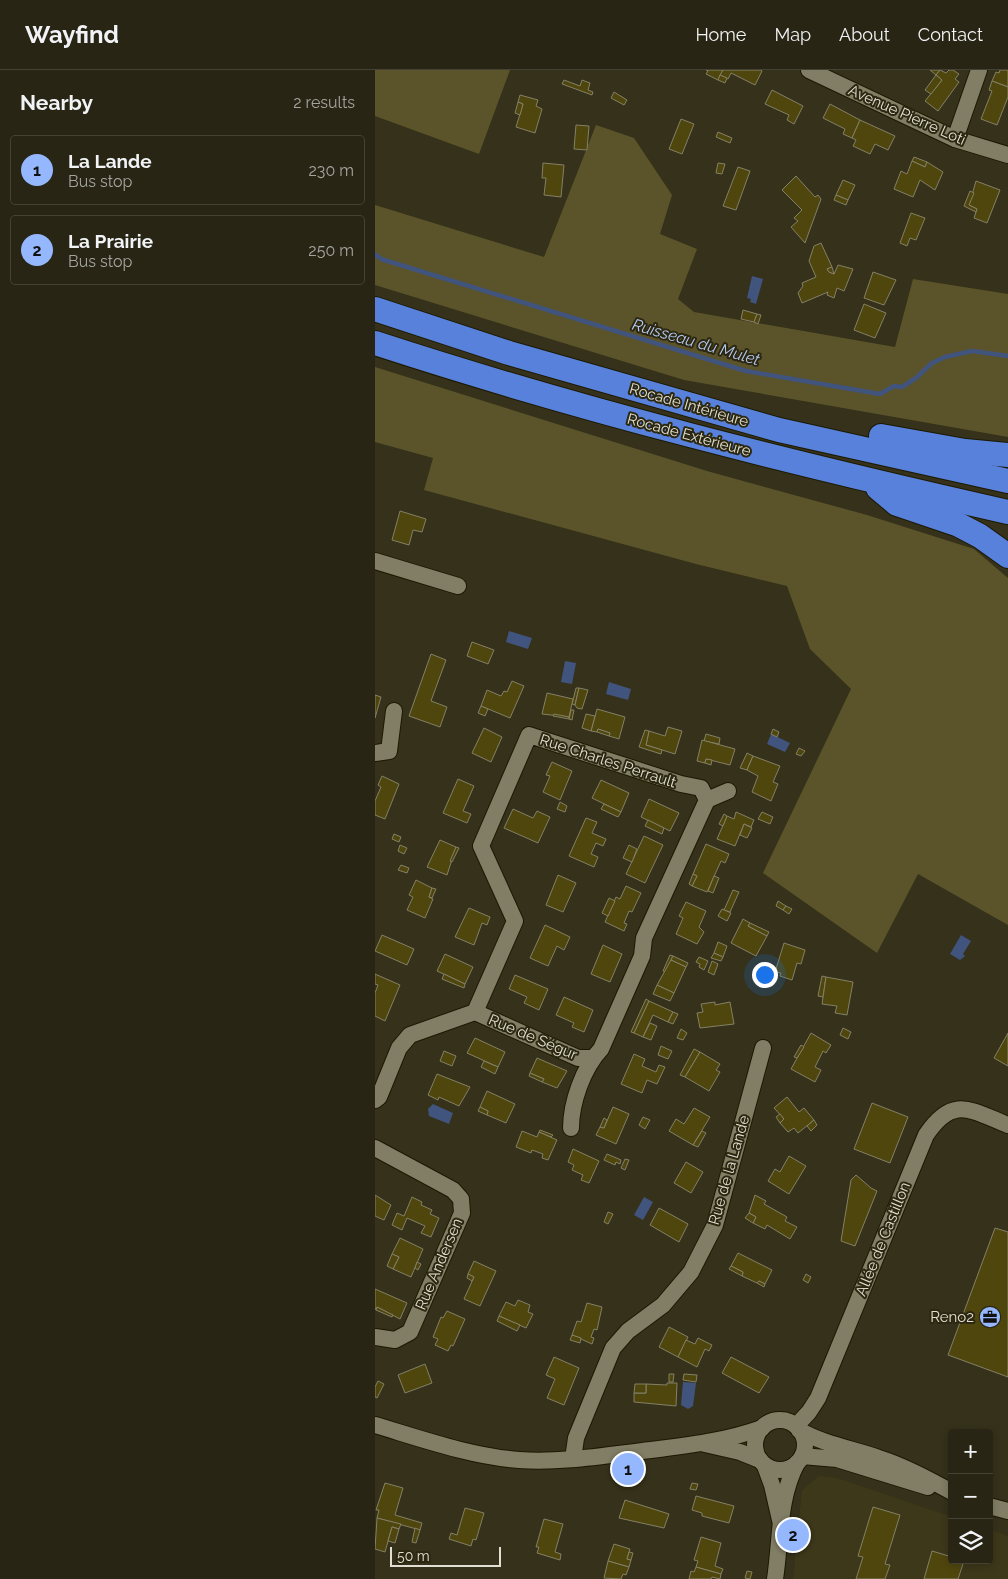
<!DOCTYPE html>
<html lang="en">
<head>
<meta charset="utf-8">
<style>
	:root { --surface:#282514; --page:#302d1d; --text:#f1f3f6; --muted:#a5a5a0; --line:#444234; --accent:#94b7fd }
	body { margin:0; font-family:Raleway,sans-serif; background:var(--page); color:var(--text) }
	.controls { position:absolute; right:15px; bottom:15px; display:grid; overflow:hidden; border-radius:5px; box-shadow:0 2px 8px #0003 }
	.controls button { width:45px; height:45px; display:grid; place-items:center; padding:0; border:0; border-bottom:1px solid var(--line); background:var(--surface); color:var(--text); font:25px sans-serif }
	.scale { position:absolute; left:15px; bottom:12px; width:111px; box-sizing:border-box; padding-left:5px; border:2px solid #e1dfd1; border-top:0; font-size:14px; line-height:18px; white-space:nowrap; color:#e1dfd1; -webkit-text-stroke:4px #2b2710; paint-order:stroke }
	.you { position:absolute; left:389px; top:904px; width:18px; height:18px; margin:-12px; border:4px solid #fff; border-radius:50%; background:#1a73e8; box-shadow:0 0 0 8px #1a73e833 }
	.badge { display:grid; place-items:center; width:32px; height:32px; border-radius:50%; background:var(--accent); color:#111; font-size:16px; font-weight:700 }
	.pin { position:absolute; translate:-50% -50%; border:2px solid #fff; box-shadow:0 1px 5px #0006 }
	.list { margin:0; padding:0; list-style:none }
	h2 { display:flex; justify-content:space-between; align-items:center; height:65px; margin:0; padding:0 20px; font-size:21px }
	h2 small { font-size:16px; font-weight:400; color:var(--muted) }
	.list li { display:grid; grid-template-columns:32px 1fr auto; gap:15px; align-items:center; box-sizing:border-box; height:70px; margin:0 10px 10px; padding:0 10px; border:1px solid var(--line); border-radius:5px }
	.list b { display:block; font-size:19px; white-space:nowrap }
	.list p { margin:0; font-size:16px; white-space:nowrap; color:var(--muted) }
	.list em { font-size:16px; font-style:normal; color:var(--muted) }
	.icon { flex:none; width:28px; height:28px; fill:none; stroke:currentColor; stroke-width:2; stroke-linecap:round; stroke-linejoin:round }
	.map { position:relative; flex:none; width:633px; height:1509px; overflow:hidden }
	header { display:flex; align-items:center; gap:30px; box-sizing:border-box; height:70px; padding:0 25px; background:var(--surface); border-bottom:1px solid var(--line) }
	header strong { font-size:24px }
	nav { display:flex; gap:28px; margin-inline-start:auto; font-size:18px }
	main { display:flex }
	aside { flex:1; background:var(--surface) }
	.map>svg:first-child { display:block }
	.built { fill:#3d381a }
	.green { fill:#5b542a }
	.water { fill:#40547e }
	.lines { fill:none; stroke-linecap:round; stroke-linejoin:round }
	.stream { stroke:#40547e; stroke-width:4.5 }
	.building { fill:#4f460e; stroke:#848067 }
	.minor-casing { stroke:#1c1903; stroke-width:18 }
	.highway-casing { stroke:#1c1903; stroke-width:26 }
	.minor { stroke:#827e65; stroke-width:16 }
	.highway { stroke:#5781db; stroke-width:24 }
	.labels { text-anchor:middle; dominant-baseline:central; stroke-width:4; stroke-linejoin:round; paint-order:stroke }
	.street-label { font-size:15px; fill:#e1dfd1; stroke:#2b2710 }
	.poi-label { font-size:15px; fill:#e1dfd1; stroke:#2b2710; text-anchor:end }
	.water-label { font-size:16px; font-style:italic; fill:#b5c9f2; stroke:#2b2710 }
</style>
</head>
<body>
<header>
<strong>Wayfind</strong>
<nav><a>Home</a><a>Map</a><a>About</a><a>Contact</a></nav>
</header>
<main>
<aside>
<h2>Nearby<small>2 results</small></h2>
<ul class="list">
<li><span class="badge">1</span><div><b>La Lande</b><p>Bus stop</p></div><em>230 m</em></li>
<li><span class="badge">2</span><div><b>La Prairie</b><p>Bus stop</p></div><em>250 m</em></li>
</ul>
</aside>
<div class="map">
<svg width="633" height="1509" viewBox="0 0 633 1509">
	<rect width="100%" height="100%" fill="#35311a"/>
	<path class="built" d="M444 1406 462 1408 577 1447V1490H614V1459L633 1466V1509H418L427 1420Z"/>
	<g class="green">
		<path d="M0 0H135L104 84 0 46Z"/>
		<path d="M221 55 259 68 297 125 285 164 322 179 303 229 319 242 520 277 538 209 633 224V367L309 310 0 215V135L169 187Z"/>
		<path d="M0 297 332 401 492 445 599 479 633 508V855L543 804 502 883 388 803 476 619 435 579 412 516 321 494 49 420 58 388 0 372Z"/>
	</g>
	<g class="water">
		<path d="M377 206 388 209 381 234 375 232 376 229 372 228Z"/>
		<path d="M134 561 157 568 153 579 131 572Z"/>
		<path d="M190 591 201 593 197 614 186 612Z"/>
		<path d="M234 612 256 619 253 630 231 624Z"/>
		<path d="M396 664 415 673 410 682 392 674Z"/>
		<path d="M586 865 596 871 588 884 590 886 585 890 575 884Z"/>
		<path d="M58 1034 78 1043 74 1054 54 1046 53 1039Z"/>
		<path d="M269 1127 278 1132 268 1150 259 1145Z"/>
		<path d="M308 1312 321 1313 318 1336 313 1339 306 1335Z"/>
	</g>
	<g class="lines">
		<path class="stream" d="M0 184 6 189 371 301 505 324 519 316 527 317 541 308 557 293 570 287 597 281 633 286"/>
	</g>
	<g class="building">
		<path d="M331 0H348L343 10 331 4 333 1Z"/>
		<path d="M348 0H386L387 1 380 15 356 3 353 9 345 5Z"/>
		<path d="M555 0H565L561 5Z"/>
		<path d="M565 0 571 3 574 0H578L584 4 580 9 584 12 563 41 550 31 567 10 561 5Z"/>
		<path d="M625 0H633V17L617 11 621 2 624 3Z"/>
		<path d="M345 5 352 8 350 13 343 10Z"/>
		<path d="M561 5 567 10 556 24 550 20Z"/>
		<path d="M189 10 205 16 207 10 215 13 213 20 218 22 217 25 187 14Z"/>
		<path d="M617 11 633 17V27L622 55 606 49 617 21 614 20Z"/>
		<path d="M397 20 428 36 419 54 412 50 414 45 390 34Z"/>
		<path d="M239 22 252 30 249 35 236 28Z"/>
		<path d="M145 25 163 30 161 36 167 39 160 63 141 57 148 34 143 32Z"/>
		<path d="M143 32 148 34 145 45 140 43Z"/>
		<path d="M455 34 485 50 477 68 468 64 470 59 448 48Z"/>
		<path d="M306 49 319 54 307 84 294 79Z"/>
		<path d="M485 50 520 66 513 80 500 74 495 84 478 76 481 70 477 68Z"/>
		<path d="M201 55 214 56 212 80 199 79Z"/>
		<path d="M343 62 357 68 355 73 341 67Z"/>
		<path d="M539 87 552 92 550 97 537 91Z"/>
		<path d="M537 91 550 97 552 92 568 102 560 120 545 110 538 127 519 119 526 101 532 104Z"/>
		<path d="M168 93 189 95 186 127 169 125 171 108H167Z"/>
		<path d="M343 93 350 94 347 104 341 103Z"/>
		<path d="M363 97 375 101 361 140 348 136Z"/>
		<path d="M421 106 440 127 443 125 446 129 430 173 416 157 423 151 419 148 427 140 407 120Z"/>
		<path d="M468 110 480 115 473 130 461 125Z"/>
		<path d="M601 111 625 120 612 153 599 148 602 139 594 135Z"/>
		<path d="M595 121 599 123 594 135 602 139 601 142 589 136Z"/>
		<path d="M461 125 473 130 471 135 459 130Z"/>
		<path d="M536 143 550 148 541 170 535 168 532 176 525 173Z"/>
		<path d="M446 173 457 197 452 199 454 202 459 204 463 195 478 199 469 221 462 218 459 228 452 225 453 222 427 233 423 223 428 216 427 213 441 207 434 191 439 176Z"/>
		<path d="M457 197 459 204 454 202 452 199Z"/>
		<path d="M498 202 521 210 509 235 489 228Z"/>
		<path d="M489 234 511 243 500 268 479 260Z"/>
		<path d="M368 240 382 244 379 252 366 249Z"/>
		<path d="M382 244 386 245 383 254 379 252Z"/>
		<path d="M25 441 51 449 47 462 38 460 34 475 17 470Z"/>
		<path d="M97 572 119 580 113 594 92 586Z"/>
		<path d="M56 584 71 590 56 631 72 637 65 657 34 646Z"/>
		<path d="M137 611 149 616 135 648 106 636 112 620 126 626 129 621 132 622Z"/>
		<path d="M201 618H204L200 635 197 634Z"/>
		<path d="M204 618 213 620 207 639 202 638 200 635Z"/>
		<path d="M172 623 198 629 194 647 167 644Z"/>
		<path d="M0 625 6 627 0 648Z"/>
		<path d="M106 636 113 639 110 646 103 643Z"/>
		<path d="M222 639 250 647 244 669 234 666 235 663 223 659 222 662 216 661Z"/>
		<path d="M196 640H199L197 650 194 649Z"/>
		<path d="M179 644 194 647V649L178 646Z"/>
		<path d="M211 644 220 646 216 661 207 658Z"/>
		<path d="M293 657 307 661 300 684 271 675 274 661 290 666Z"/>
		<path d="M109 658 127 667 116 692 97 683Z"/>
		<path d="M223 659 235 663 234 666 222 662Z"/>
		<path d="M398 659 404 662 402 667 396 664Z"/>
		<path d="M270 660 274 661 271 675 287 680 286 684 264 677Z"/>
		<path d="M331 664 345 668 344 674 329 671Z"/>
		<path d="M327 670 360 679 355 695 331 689 330 693 322 691Z"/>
		<path d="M424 678 430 681 426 686 421 684Z"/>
		<path d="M372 683 378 686 372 700 365 698Z"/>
		<path d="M378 686 405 696 398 712 403 714 396 731 377 722 383 706 372 700Z"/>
		<path d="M331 689 337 690 336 695 330 693Z"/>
		<path d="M177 692 197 701 185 730 168 722 175 706 171 705Z"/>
		<path d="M7 706 24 714 10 749 0 745V731L6 717 3 715Z"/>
		<path d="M83 709 99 716 88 741 96 744 92 753 68 743Z"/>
		<path d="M226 710 254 723 246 742 217 728Z"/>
		<path d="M274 729 304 743 295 761 266 747Z"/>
		<path d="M185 732 192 736 190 742 182 739Z"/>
		<path d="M229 734 246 742 243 747 226 739Z"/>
		<path d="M138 739 158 748 162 741 175 747 163 773 129 758Z"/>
		<path d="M361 742 379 750 376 757 369 754 360 776 342 769 352 746 359 749Z"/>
		<path d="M387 742 398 747 395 754 383 749Z"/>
		<path d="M349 744 352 746 348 756 344 754Z"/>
		<path d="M211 748 222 752 217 763 231 769 228 776 221 773 216 784 223 787 219 797 194 786Z"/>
		<path d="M273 750 289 758 287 764 270 756Z"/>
		<path d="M369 754 377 758 372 768 365 765Z"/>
		<path d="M19 764 26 767 24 772 17 769Z"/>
		<path d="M269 766 288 775 270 813 251 804Z"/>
		<path d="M65 770 81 777 72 805 52 797Z"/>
		<path d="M331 774 354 784 350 793 346 791 332 822 317 816 322 806 318 804Z"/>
		<path d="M25 775 32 778 29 784 23 781Z"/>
		<path d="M254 775 262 779 257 792 248 788Z"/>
		<path d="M81 777 84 778 77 792 75 791Z"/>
		<path d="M26 795 34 798 32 803 23 800Z"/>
		<path d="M318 804 322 806 317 816 314 814Z"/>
		<path d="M183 805 201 813 188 842 171 835Z"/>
		<path d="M339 806 344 808 338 823 333 821Z"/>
		<path d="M41 810 57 818 54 827 58 829 50 848 32 840 38 827 34 825Z"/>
		<path d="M251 816 266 823 257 842 254 841 249 853 252 854 249 861 230 852 241 827 245 829Z"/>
		<path d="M57 818 61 819 57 828 54 827Z"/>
		<path d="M358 820 364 822 355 842 349 840Z"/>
		<path d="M234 828 240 831 233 846 227 843Z"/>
		<path d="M403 831 411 836 408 840 401 836Z"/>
		<path d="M311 832 331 841 324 857 329 862 322 874 301 864 308 848 304 846Z"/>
		<path d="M411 836 417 839 414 844 408 840Z"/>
		<path d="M94 838 115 847 112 855 107 853 99 875 80 867Z"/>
		<path d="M347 839 356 843 352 851 343 846Z"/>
		<path d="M368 849 375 853 373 856 392 866 381 886 356 873Z"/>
		<path d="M375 853 394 862 392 866 373 856Z"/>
		<path d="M170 855 195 867 189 880 182 876 173 896 155 888Z"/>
		<path d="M7 865 39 879 32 895 0 881Z"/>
		<path d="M343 872 352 876 348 887 339 883Z"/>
		<path d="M409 873 430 880 426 894 422 893 417 910 405 906 406 903 400 902Z"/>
		<path d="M228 875 247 884 235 912 216 904Z"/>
		<path d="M339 883 348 887 346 891 336 888Z"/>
		<path d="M70 884 98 897 90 914 62 901Z"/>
		<path d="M295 885 298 886 291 902 288 901Z"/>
		<path d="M298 886 313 893 311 897 296 890Z"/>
		<path d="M324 887 333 891 329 900 324 897 325 894 321 892Z"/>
		<path d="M296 890 311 897 299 923 282 915Z"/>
		<path d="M337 891 343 894 339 905 333 902Z"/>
		<path d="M0 904 25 915 10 951 0 946V923L3 915 0 914Z"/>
		<path d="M69 904 90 914 89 918 67 909Z"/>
		<path d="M140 905 173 919 164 940 149 933 152 927 134 919Z"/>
		<path d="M447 906 451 907 448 927 443 926Z"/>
		<path d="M451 907 478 912 472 945 460 943 462 936 447 934Z"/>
		<path d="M282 915 299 923 295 931 278 924Z"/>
		<path d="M189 927 218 940 209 962 197 957 199 953 181 945Z"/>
		<path d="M271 929 274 931 259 963 256 962Z"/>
		<path d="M274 931 298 942 293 952 278 945 268 967 259 963Z"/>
		<path d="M340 932V935L355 932 359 954 325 958 322 943 328 942 326 934Z"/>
		<path d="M298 942 303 944 298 954 293 952Z"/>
		<path d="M275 953 282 956 276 970 268 967Z"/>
		<path d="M468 958 476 962 473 969 465 965Z"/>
		<path d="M306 959 312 963 308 970 302 968Z"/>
		<path d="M436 963 456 975 451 983 448 981 440 997 446 1000 440 1012 416 999Z"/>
		<path d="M633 963V996L619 988Z"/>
		<path d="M100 968 130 982 123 997 92 983Z"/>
		<path d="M426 975 429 977 422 988 419 987Z"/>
		<path d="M286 976 297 981 293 989 283 985Z"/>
		<path d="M319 979 325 982 310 1007 305 1005Z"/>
		<path d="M69 981 81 986 77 996 65 991Z"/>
		<path d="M325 982 345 994 341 1000 345 1002 334 1021 310 1007Z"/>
		<path d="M259 984 270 989 267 996 281 1002 284 995 290 997 282 1014 272 1010 267 1023 246 1014Z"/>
		<path d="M162 988 192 1001 182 1018 167 1012 169 1009 155 1003Z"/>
		<path d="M109 991 123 997 120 1004 106 997Z"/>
		<path d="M155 1003 169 1009 167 1012 154 1006Z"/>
		<path d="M62 1004 95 1017 84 1036 64 1027 63 1030 53 1025Z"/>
		<path d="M112 1021 140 1034 131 1053 112 1045 113 1041 105 1037Z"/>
		<path d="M412 1027 424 1042 429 1038 439 1050 423 1063 419 1058 413 1062 405 1053 409 1049 399 1038Z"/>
		<path d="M497 1033 533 1047 515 1093 479 1079Z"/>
		<path d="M105 1037 113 1041 112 1045 103 1041Z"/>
		<path d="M238 1037 254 1044 241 1074 221 1065 225 1057 229 1058Z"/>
		<path d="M319 1038 335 1047 318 1075 294 1061 301 1049 309 1054Z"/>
		<path d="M405 1044 409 1049 405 1053 401 1047Z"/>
		<path d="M268 1047 275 1050 270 1059 264 1055Z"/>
		<path d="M229 1048 232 1050 229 1058 225 1057Z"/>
		<path d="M439 1050 442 1055 436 1061 432 1056Z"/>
		<path d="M165 1060 178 1065 176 1067 164 1062Z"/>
		<path d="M147 1061 162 1067 164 1062 182 1070 173 1090 167 1088 168 1084 157 1080 156 1083 141 1077Z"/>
		<path d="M327 1061 331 1063 323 1077 318 1075Z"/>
		<path d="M198 1079 224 1091 214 1113 206 1110 208 1105 197 1100 199 1095 193 1092Z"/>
		<path d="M232 1084 246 1090 245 1094 241 1092 240 1095 229 1090Z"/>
		<path d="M414 1086 431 1096 414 1124 393 1111 400 1099 405 1102Z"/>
		<path d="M250 1089 254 1090 250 1100 246 1098Z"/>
		<path d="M311 1092 328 1102 316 1123 299 1113Z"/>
		<path d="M481 1105 496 1118 502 1121 480 1176 466 1171 476 1110Z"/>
		<path d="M0 1125 16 1135 9 1150 0 1146Z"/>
		<path d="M380 1125 391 1131 389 1134 412 1147 410 1151 422 1157 415 1169 392 1155 390 1159 378 1153 381 1147 374 1143Z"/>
		<path d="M37 1127 47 1132 46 1135 57 1140 55 1144 64 1148 56 1167 46 1163 50 1156 32 1148 27 1160 17 1155 22 1143 29 1146Z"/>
		<path d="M284 1138 313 1154 304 1172 275 1155Z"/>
		<path d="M233 1142 238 1144 233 1154 229 1152Z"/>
		<path d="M374 1143 381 1147 378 1153 370 1148Z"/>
		<path d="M620 1158 633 1162V1307L573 1285Z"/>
		<path d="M25 1168 48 1179 36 1207 18 1199 24 1187 17 1184Z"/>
		<path d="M363 1183 397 1200 390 1214 384 1211 382 1213 367 1206 368 1202 356 1196Z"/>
		<path d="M17 1184 24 1187 18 1199 12 1196Z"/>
		<path d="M99 1191 121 1201 105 1236 89 1229 99 1207 93 1204Z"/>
		<path d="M42 1192 46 1194 43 1200 40 1198Z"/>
		<path d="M356 1196 368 1202 367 1206 354 1199Z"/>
		<path d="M93 1204 99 1207 97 1211 92 1208Z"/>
		<path d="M431 1204 436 1207 433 1213 428 1210Z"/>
		<path d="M384 1211 390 1214 389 1217 382 1213Z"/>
		<path d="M0 1219 32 1233 25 1249 2 1237 0 1240Z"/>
		<path d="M143 1230 155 1235 153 1242 158 1244 151 1258 124 1246 131 1232 140 1236Z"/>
		<path d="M212 1233 227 1237 222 1260 219 1259 216 1267 219 1268 217 1274 197 1265 202 1251 206 1252Z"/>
		<path d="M2 1237 18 1245 17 1247 1 1240Z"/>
		<path d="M72 1241 90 1249 78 1276 76 1275 73 1281 60 1275 63 1269 58 1267 66 1247 68 1248Z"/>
		<path d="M124 1246 145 1255 142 1261 122 1251Z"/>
		<path d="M294 1257 313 1267 303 1287 284 1277Z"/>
		<path d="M197 1265 206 1268 205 1273 195 1270Z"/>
		<path d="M323 1268 337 1275 334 1281 330 1279 322 1297 303 1287 311 1270 320 1274Z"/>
		<path d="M179 1287 204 1298 189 1335 172 1328 180 1309 171 1305Z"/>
		<path d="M356 1287 394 1307 384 1323 347 1303Z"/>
		<path d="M50 1294 57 1313 30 1323 23 1305Z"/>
		<path d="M294 1304H299L298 1312H294Z"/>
		<path d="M309 1304 322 1305 321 1312 308 1310Z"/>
		<path d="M3 1311 9 1314 2 1328 0 1327V1317Z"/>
		<path d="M292 1313H302L301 1336 259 1332V1323H271V1314L292 1315Z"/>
		<path d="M260 1314H271V1323H259Z"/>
		<path d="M10 1413 28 1418 20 1445 47 1453 45 1460 2 1448 4 1440H1Z"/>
		<path d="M317 1413 323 1414 321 1420 315 1419Z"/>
		<path d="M321 1426 359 1436 354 1453 327 1446V1443L317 1440Z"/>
		<path d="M250 1430 294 1444 289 1458 244 1448Z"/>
		<path d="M498 1437 525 1445 510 1494 515 1495 510 1509H481L488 1487 483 1486Z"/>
		<path d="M90 1438 109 1443 101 1470 98 1469 96 1476 74 1469 76 1463 82 1465Z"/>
		<path d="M2 1448 26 1454 24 1459 17 1457 10 1482 0 1479Z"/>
		<path d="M169 1449 188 1454 180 1482 186 1484 185 1490 162 1483 164 1477H161Z"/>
		<path d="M17 1457 24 1459 20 1473 13 1471Z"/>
		<path d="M40 1458 45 1460 41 1473 37 1472Z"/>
		<path d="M326 1467 346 1473 340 1496 348 1499 346 1504 321 1497 323 1491 319 1490Z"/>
		<path d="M239 1474 255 1479 252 1489 256 1490 254 1497 233 1491Z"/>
		<path d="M557 1481 577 1487V1490L589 1491 583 1509H549Z"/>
		<path d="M254 1482 258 1483 256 1490 252 1489Z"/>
		<path d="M233 1491 254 1497 251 1505 248 1504 246 1509 229 1508Z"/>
		<path d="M321 1497 346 1504 345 1509 337 1507 336 1509H314L316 1501 319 1502Z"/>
		<path d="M372 1501 377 1502 375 1509 370 1508Z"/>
	</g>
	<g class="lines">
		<g class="minor-casing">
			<g id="minor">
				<path d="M434 0 580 69 633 85"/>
				<path d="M580 69 604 0"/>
				<path d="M0 491 83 516"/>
				<path d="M0 683 14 681 19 641"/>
				<path d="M332 730 353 721"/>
				<path d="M100 942 203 988H217"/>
				<path d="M0 1030 4 1027 24 978 35 965 100 942 140 851 106 776 154 665 306 714 326 718 332 730 269 868 267 886 226 979C208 998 196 1033 196 1058"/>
				<path d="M0 1078 78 1120 86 1129 87 1143 35 1262 20 1270 0 1267"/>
				<circle cx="405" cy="1375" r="25"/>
				<path d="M0 1355C47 1369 95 1386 144 1390 188 1393 232 1385 276 1380 314 1375 351 1371 387 1358"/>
				<path d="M421 1356 434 1342 443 1328 551 1065C578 1025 595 1040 633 1055"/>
				<path d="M424 1360C448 1374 478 1379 504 1388 529 1396 553 1409 577 1422"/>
				<path d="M330 1374 365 1382 385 1390"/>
				<path d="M427 1386 462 1389 553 1417"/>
				<path d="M198 1389 201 1368 238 1278 253 1261 288 1235 316 1202 340 1155 388 978"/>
				<path d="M390 1396 397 1415 405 1450"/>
				<path d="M614 1436 633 1441"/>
				<path d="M400 1509C406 1470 403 1429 422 1393"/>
			</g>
		</g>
		<g class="highway-casing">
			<g id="highway">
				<path d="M0 239 134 283 404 360 633 411"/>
				<path d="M0 273C208 341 420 394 633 442"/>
				<path d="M506 366 590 381 633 385"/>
				<path d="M503 418 522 434 584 455 605 466 633 486"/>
			</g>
		</g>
		<use href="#minor" class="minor"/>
		<use href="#highway" class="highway"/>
	</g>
	<defs>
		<g id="office-disc" transform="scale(1.125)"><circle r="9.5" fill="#94b7fd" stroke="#2b2710"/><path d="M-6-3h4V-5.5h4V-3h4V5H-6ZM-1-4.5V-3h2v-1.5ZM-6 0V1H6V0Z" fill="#111"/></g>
	</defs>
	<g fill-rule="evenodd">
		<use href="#office-disc" x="615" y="1247"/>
	</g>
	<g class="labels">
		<g class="street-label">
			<text transform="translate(532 45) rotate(24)">Avenue Pierre Loti</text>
			<text transform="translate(314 335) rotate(16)">Rocade Intérieure</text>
			<text transform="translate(314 365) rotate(15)">Rocade Extérieure</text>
			<text transform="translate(233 691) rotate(18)">Rue Charles Perrault</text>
			<text transform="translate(158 967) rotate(23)">Rue de Ségur</text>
			<text transform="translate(354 1100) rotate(-74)">Rue de la Lande</text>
			<text transform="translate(508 1169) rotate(-68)">Allée de Castillon</text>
			<text transform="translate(64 1194) rotate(-67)">Rue Andersen</text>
		</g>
		<g class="poi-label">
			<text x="599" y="1247">Reno2</text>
		</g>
		<g class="water-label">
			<text transform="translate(321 272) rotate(16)">Ruisseau du Mulet</text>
		</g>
	</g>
</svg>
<div class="controls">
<button>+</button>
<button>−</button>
<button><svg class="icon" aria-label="layers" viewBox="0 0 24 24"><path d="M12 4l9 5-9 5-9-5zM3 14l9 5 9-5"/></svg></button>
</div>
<div class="scale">50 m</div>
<div class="you"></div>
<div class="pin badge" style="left:253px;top:1399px">1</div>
<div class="pin badge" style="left:418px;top:1465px">2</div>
</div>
</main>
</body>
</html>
